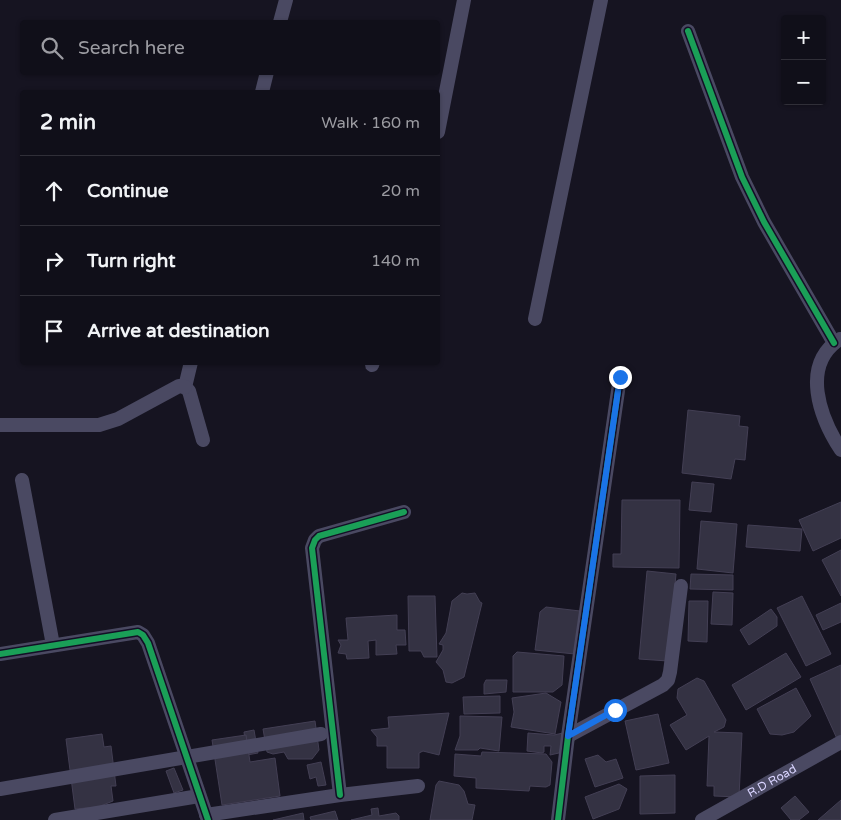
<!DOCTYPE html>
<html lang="en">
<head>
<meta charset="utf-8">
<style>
	:root { --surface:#100f19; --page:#1e1d26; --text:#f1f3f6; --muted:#9c9ca2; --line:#302f38 }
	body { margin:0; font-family:"Varela Round",sans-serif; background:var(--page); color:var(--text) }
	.controls { position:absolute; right:15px; top:15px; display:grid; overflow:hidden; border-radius:5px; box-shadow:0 1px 4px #0004 }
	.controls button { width:45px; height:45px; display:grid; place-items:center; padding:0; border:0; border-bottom:1px solid var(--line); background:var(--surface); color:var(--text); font:25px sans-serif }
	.stop { position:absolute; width:15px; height:15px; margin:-11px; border:4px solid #1a73e8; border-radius:50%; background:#fff }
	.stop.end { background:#1a73e8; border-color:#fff; box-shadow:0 1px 5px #0008 }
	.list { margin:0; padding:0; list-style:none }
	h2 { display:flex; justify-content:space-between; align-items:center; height:65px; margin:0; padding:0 20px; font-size:21px }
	h2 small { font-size:16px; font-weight:400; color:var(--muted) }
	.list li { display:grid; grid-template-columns:32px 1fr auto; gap:15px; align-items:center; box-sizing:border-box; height:70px; padding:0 20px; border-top:1px solid var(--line) }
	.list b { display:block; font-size:19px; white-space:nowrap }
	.list em { font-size:16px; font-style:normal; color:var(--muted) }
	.icon { flex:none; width:28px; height:28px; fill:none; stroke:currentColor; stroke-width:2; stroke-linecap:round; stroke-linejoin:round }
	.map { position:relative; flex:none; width:841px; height:820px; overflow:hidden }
	.search { position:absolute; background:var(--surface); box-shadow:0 1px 4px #0004; left:20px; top:20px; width:420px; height:55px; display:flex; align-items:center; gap:12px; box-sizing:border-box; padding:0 18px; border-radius:5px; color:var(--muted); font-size:19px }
	.panel { position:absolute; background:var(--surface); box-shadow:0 1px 4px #0004; left:20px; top:90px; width:420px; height:275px; border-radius:5px }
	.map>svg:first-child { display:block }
	.building { fill:#343243; stroke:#433f54 }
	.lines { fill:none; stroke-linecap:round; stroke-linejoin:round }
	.street { stroke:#4a4962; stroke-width:14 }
	.cycleway-casing { stroke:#130f26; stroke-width:9 }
	.cycleway { stroke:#1a9f57; stroke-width:6 }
	.route { stroke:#1a73e8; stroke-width:6 }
	.labels { text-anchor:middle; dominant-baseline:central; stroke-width:5; stroke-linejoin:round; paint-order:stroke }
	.street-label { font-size:12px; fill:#d9d4ff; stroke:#130f26 }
</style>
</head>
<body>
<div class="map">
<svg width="841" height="820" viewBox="0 0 841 820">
	<rect width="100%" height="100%" fill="#161421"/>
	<g class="building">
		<path d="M688 410 740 416 739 426 748 427 745 460 735 459 731 479 682 473Z"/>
		<path d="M692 482 714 484 711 512 689 510Z"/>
		<path d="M622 500H680L679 568 613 567V554H621Z"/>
		<path d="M841 502V538L813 551 799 520Z"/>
		<path d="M701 521 737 524 733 573 697 569Z"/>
		<path d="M748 525 802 529 800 551 746 547Z"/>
		<path d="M841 550V596L822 560Z"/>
		<path d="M647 571 676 574 668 661 639 659Z"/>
		<path d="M691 574 733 575V590L690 589Z"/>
		<path d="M713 592 733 593 732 625 711 624Z"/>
		<path d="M462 593 467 594 475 593 480 602 482 603 464 677 452 683 446 682 443 670 436 662 443 650V645L439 644 446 633 452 601Z"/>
		<path d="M408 596H435L437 657H424L421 651H409Z"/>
		<path d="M802 596 831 654 806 666 777 608Z"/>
		<path d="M689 601H708L707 642 688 641Z"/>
		<path d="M841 603V622L823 630 816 615Z"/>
		<path d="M546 607 580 611 575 654 535 650 540 612Z"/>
		<path d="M771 609 777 617V626L749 645 740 630Z"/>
		<path d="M397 615V630H405L406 645H396L397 654 376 655V640L368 641 369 658 347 659 346 654 338 653 341 645 338 640H348L346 618Z"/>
		<path d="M517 652 564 656 562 685 553 692H513V656Z"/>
		<path d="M786 653 801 677 746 710 732 685Z"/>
		<path d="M841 665V739L838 741 810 679Z"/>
		<path d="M697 678 704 681 726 720 724 727 714 732 742 733 739 797 714 796V786H707L709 736 686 750 670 725 687 715 677 698 678 689Z"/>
		<path d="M486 680H507L506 692 484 694V684Z"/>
		<path d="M796 688 811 716 794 732 782 735 770 734 757 709Z"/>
		<path d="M546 693 561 702 555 734 511 727 514 712 512 698Z"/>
		<path d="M500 696V713L464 714 463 697Z"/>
		<path d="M449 713 439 755 423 751 419 753V768H387V746H377V737L371 730 389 728 388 717Z"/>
		<path d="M658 714 669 763 636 770 625 721Z"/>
		<path d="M460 716 502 717 499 751 480 748 478 750H455L460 736Z"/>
		<path d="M315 721 319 750 312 759H288L284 752 273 754 267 752 263 729Z"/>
		<path d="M254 730 258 753 247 755 244 732Z"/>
		<path d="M528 733 554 735 563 733 561 747 559 753 550 755 551 746H544V752L542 753 527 751Z"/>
		<path d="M102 734 104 747 111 746 116 786H111L113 801 98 807 75 809 66 739Z"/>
		<path d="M246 735 250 762 275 758 280 796 222 805 212 740Z"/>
		<path d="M482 752 546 754 552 762 550 785 546 787 530 786 529 791 476 788V778L454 776 455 754 481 756Z"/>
		<path d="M598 755 606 762 616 759 623 778 595 787 585 759Z"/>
		<path d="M321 762 326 785 318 786 316 777 310 779 307 765Z"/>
		<path d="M174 768 183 790 174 793 166 771Z"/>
		<path d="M675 775V813L640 814V776Z"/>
		<path d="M439 781 459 785 464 791 468 804 475 805 472 820H430L436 785Z"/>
		<path d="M619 784 627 789 619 809 593 819 585 797Z"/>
		<path d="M795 796 809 812 799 820H791L781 808Z"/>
		<path d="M841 800V820H818Z"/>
		<path d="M378 808 379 816 396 813 399 816V820H351L372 815 371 809Z"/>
		<path d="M335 811 338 820H311L310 817Z"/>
		<path d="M303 813 304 820H273Z"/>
	</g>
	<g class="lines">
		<g class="street">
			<path d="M280 22 286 0"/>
			<path d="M688 31 742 177 764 222 834 343"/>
			<path d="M262 92 267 72"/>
			<path d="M438 132 464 0"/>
			<path d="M535 319 601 0"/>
			<path d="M840 339C800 365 820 418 841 450"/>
			<path d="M372 365 373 362"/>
			<path d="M185 387 189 391 203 440"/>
			<path d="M185 387 191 362"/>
			<path d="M0 425H99L118 419 179 386 185 387"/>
			<path d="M22 480 53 645"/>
			<path d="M0 654 138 632 143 635 148 643 208 820"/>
			<path d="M568 736 663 685 668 680 670 672 681 586"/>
			<path d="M0 789 321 734"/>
			<path d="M340 795 312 548 315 540 319 536 404 512"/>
			<path d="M206 815 340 795 418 786"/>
			<path d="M55 820 199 796"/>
			<path d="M558 820 568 736 620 377"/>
			<path id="s1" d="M702 820 841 742"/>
		</g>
		<g class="cycleway-casing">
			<g id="cycleway">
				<path d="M688 31 742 177 764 222 834 343"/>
				<path d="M0 654 138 632 143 635 148 643 208 820"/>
				<path d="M340 795 312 548 315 540 319 536 404 512"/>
				<path d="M558 820 568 736 620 377"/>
			</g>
		</g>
		<use href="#cycleway" class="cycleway"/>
	</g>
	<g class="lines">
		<path class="route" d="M615 710 568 736 620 377"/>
	</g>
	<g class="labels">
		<g class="street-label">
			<text stroke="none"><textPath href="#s1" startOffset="80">R.D Road</textPath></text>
		</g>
	</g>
</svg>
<div class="controls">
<button>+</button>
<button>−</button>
</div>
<div class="stop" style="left:615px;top:710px"></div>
<div class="stop end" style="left:620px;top:377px"></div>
<div class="search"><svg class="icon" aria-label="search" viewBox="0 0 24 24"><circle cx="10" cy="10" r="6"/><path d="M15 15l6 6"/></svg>Search here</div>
<section class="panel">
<h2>2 min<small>Walk · 160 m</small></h2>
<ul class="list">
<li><svg class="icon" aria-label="ahead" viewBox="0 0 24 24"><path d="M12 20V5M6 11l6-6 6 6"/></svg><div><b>Continue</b></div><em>20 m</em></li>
<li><svg class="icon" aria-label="right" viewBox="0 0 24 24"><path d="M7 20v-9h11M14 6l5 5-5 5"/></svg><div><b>Turn right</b></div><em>140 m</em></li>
<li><svg class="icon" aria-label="arrive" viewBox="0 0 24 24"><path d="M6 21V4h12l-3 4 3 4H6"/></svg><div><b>Arrive at destination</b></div></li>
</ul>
</section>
</div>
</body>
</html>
